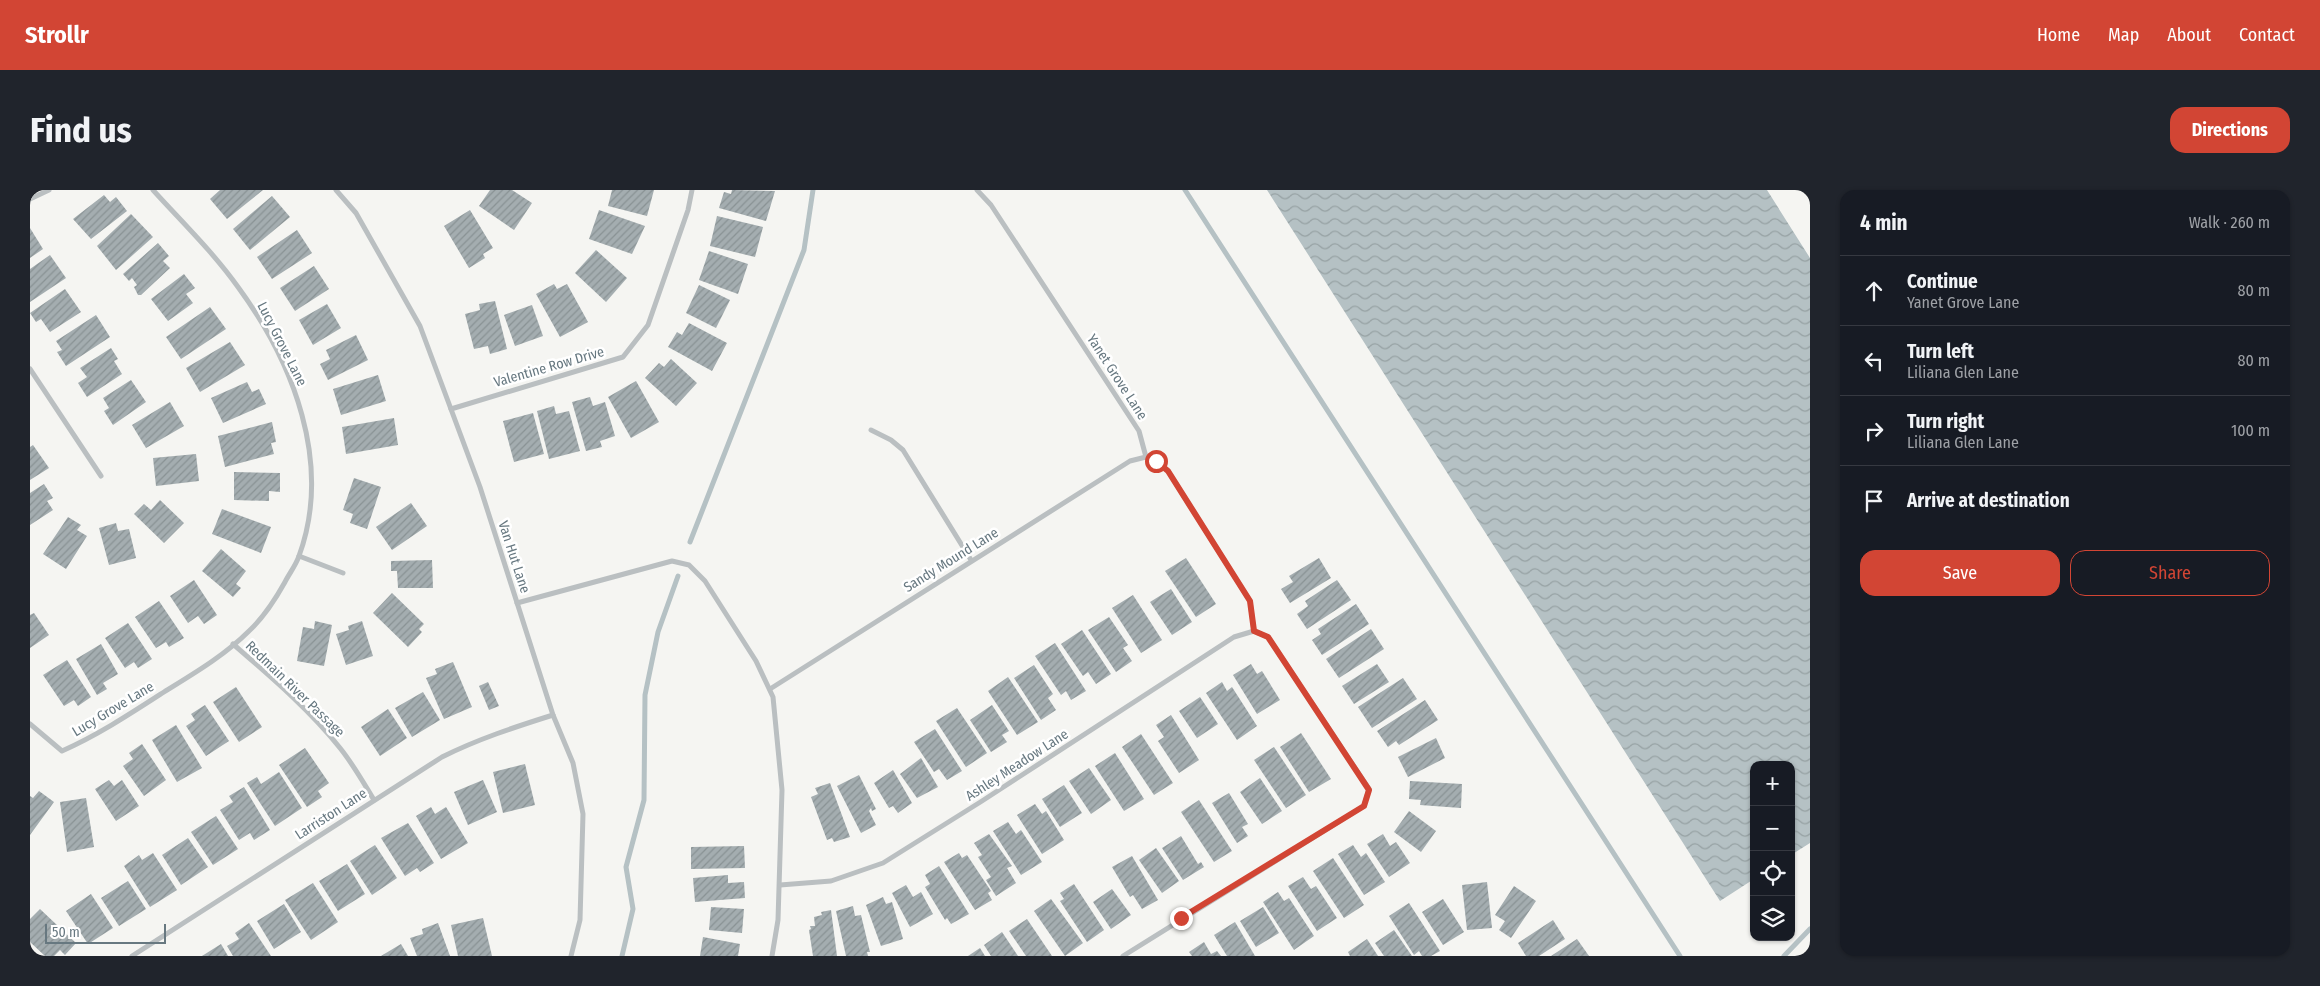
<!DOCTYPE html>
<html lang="en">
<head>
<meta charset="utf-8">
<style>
	:root { --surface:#171b24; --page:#20242c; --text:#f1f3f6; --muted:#9ea1a6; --line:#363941; --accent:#d24534 }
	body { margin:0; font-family:"Fira Sans Condensed",sans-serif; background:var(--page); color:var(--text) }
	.controls { position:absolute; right:15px; bottom:15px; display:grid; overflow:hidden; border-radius:10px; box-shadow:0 1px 4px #0004 }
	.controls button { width:45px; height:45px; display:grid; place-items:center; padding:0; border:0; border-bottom:1px solid var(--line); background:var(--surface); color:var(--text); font:25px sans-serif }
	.scale { position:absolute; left:15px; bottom:12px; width:121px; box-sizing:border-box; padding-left:5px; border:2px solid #677880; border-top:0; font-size:14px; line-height:18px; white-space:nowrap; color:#677880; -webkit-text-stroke:4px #fff; paint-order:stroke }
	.stop { position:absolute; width:15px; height:15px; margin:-11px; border:4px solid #d24534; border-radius:50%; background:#fff }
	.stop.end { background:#d24534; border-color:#fff; box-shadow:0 1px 5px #0008 }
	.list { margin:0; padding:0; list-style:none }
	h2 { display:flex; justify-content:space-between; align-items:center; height:65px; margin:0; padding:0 20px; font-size:21px }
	h2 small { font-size:16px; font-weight:400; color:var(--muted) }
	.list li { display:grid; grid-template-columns:32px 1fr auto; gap:15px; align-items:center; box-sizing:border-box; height:70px; padding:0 20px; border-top:1px solid var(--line) }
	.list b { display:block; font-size:19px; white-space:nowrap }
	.list p { margin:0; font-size:16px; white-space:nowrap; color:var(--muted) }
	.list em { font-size:16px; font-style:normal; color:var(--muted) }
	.actions { display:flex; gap:10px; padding:15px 20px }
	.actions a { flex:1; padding:11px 0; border:1px solid var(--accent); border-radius:15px; text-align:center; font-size:18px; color:var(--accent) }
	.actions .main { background:var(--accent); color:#fff }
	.icon { flex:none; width:28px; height:28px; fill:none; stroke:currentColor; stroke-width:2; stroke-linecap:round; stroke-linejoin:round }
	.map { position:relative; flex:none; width:1780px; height:766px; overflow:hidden; border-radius:15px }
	header { display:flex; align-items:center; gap:30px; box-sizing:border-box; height:70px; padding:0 25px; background:var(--accent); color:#fff }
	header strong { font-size:24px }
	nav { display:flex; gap:28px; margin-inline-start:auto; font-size:18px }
	.intro { display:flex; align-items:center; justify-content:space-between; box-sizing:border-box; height:120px; padding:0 30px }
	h1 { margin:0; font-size:35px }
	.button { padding:12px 22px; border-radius:15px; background:var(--accent); color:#fff; font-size:18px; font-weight:700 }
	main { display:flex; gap:30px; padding:0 30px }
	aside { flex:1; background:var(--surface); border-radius:15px; box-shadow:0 1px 4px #0004 }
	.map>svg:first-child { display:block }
	.water { fill:url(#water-waves) }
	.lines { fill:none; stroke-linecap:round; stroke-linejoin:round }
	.stream { stroke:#b5c1c4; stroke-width:5 }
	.building { fill:url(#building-hatch) }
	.street { stroke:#babfc1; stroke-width:5 }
	.route { stroke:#d24534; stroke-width:6 }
	.labels { text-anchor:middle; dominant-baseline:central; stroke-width:5; stroke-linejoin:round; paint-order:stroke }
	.street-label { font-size:14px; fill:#677880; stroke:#fff }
</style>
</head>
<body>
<header>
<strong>Strollr</strong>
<nav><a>Home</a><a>Map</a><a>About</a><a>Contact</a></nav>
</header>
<div class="intro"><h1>Find us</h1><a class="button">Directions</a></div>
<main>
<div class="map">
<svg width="1780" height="766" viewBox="0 0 1780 766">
	<defs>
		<pattern id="water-waves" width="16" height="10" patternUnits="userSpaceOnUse" patternTransform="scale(1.25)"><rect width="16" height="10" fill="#b5c1c4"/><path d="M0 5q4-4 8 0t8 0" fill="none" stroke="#97a2a4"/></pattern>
		<pattern id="building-hatch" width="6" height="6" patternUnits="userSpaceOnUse" patternTransform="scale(1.25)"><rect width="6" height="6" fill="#a4adb0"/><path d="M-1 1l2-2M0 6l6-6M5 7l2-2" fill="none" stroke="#899294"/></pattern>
	</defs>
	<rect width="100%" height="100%" fill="#f5f5f2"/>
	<path class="water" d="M1237 0H1737L1780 68V653L1761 665V575H1724V689L1690 711Z"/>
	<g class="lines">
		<g class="stream">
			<path d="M1155 0 1650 766"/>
			<path d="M660 352 774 60 783 0"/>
			<path d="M592 766 603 719 596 677 614 610 615 505 628 442 648 386"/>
			<path d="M1754 766 1780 739"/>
		</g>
	</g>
	<g class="building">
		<path d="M190 0H233L197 29 180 9Z"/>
		<path d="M460 0H482L502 13 484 40 449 16Z"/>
		<path d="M582 0H624L617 26 578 16Z"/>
		<path d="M702 0 745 1 736 31 689 18 694 2 701 4Z"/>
		<path d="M74 5 80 12 86 7 97 21 61 49 43 29Z"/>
		<path d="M242 6 260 27 220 60 203 39Z"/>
		<path d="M440 20 463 58 453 64 455 68 439 78 414 36Z"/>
		<path d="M569 20 615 36 602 64 559 49Z"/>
		<path d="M101 24 123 47 86 80 67 56Z"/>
		<path d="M687 26 733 37 725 67 680 56Z"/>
		<path d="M0 38 13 59 0 68Z"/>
		<path d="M267 40 282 63 242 89 227 67Z"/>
		<path d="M128 53 139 66 133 71 140 78 111 105H108L104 97 107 95 102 88 99 91 93 84Z"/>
		<path d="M566 60 597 88 576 112 545 83Z"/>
		<path d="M679 61 718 74 708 104 669 90Z"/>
		<path d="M20 65 36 88 0 112V79Z"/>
		<path d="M284 76 299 99 265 121 250 98Z"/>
		<path d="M154 84 165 98 156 104 163 113 138 131 121 109Z"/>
		<path d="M524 94 527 99 537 94 558 132 530 147 506 104Z"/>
		<path d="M669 95 700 110 686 138 656 123Z"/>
		<path d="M35 99 51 122 20 142 11 129 6 132 0 123Z"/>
		<path d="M465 111 477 159 460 164 458 156 444 159 435 124 450 120 449 114Z"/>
		<path d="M297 114 311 138 283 155 269 130Z"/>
		<path d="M502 115 513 146 485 156 474 125Z"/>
		<path d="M180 117 196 139 151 169 136 147Z"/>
		<path d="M66 125 80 147 36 176 27 162 32 160 26 151Z"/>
		<path d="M659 133 697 153 682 181 638 157 647 142 652 145Z"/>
		<path d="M326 145 338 170 298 190 290 174 300 169 296 160Z"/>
		<path d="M200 152 215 175 170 202 156 178Z"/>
		<path d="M81 158 88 169 84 171 92 184 57 207 48 193 57 187 50 178Z"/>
		<path d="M641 169 667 193 646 216 615 188 629 173 634 177Z"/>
		<path d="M348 185 356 211 311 225 303 199Z"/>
		<path d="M101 190 116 212 83 235 74 221 79 218 73 208Z"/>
		<path d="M606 191 629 232 601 248 578 207Z"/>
		<path d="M217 192 222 202 229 199 236 214 193 233 181 208Z"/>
		<path d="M560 207 563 216 575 212 585 246 570 251 572 257 556 261 542 212Z"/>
		<path d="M140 212 154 236 116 258 102 235Z"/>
		<path d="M524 216 526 224 539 221 550 261 519 269 507 221Z"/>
		<path d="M503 223 514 264 484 272 473 231Z"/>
		<path d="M364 228 368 255 316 264 312 237Z"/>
		<path d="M242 232 246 252 241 253 244 264 195 277 188 246Z"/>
		<path d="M3 255 19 278 0 290V257Z"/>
		<path d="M166 264 169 291 126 296 123 268Z"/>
		<path d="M204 282 250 283V302L239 301V311L204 310Z"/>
		<path d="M324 288 351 297 337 339 320 333 323 324 313 320Z"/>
		<path d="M14 294 23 308 17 311 23 320 0 335V303Z"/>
		<path d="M130 310 154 333 134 353 104 324 114 314 121 320Z"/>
		<path d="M381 313 397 336 362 360 346 337Z"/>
		<path d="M192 319 241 337 231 363 182 344Z"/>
		<path d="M38 327 51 335 47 340 57 346 36 379 13 364Z"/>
		<path d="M86 333 88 341 99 339 106 368 79 375 69 338Z"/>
		<path d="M191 359 216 381 206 394 211 398 203 407 172 381Z"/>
		<path d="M1156 368 1186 414 1166 427 1135 381Z"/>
		<path d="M1289 368 1301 388 1260 413 1251 399 1263 392 1259 386Z"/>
		<path d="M402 370 403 398H368L367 381H361V371Z"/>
		<path d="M164 390 187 425 174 434 168 426 158 433 140 406Z"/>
		<path d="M1307 390 1321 410 1277 439 1267 424 1278 416 1275 411Z"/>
		<path d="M1141 399 1162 432 1142 445 1120 412Z"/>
		<path d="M362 403 394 434 389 439 392 442 378 457 343 423Z"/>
		<path d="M1103 405 1132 450 1111 463 1082 418Z"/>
		<path d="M129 411 154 448 139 457 136 452 126 458 105 427Z"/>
		<path d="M1326 414 1339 434 1292 465 1282 450 1291 444 1288 439Z"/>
		<path d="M4 423 19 445 0 458V425Z"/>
		<path d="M1079 427 1098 455 1093 458 1102 471 1086 482 1058 440Z"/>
		<path d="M285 431 302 435 294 476 267 471 273 437 284 439Z"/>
		<path d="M332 431 343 466 316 475 306 444 319 440 318 436Z"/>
		<path d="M98 433 122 469 108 478 104 472 95 478 75 448Z"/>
		<path d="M1341 439 1354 459 1309 488 1296 469Z"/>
		<path d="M1052 440 1081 484 1066 494 1058 482 1053 486 1031 454Z"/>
		<path d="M1025 453 1056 501 1041 510 1036 501 1031 505 1005 466Z"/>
		<path d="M71 454 88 484 73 493 77 499 67 505 46 469Z"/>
		<path d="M37 470 61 507 48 516 44 510 34 516 13 485Z"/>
		<path d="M423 472 442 517 414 529 396 488 407 484 405 479Z"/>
		<path d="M1221 474 1227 484 1232 481 1250 510 1227 524 1203 485Z"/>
		<path d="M1347 474 1359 492 1324 514 1312 496Z"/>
		<path d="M1004 475 1023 504 1018 508 1026 520 1011 530 984 488Z"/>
		<path d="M978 487 1008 532 987 545 958 501Z"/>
		<path d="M1373 488 1387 509 1342 538 1328 517Z"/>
		<path d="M458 492 469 516 459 520 449 496Z"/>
		<path d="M1192 492 1197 501 1202 497 1227 536 1207 550 1176 503Z"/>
		<path d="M206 497 232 537 209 552 183 512Z"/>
		<path d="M393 502 410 530 382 547 365 518Z"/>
		<path d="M1170 507 1188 534 1167 548 1149 521Z"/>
		<path d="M1395 510 1408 530 1369 555 1366 551 1358 557 1347 541Z"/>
		<path d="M175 515 199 551 176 566 156 536 165 530 161 524Z"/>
		<path d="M962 515 979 541 972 545 977 552 961 562 940 530Z"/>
		<path d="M927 518 957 563 936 577 906 531Z"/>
		<path d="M358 519 377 548 350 566 331 537Z"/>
		<path d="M1141 525 1169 570 1149 583 1128 551 1134 547 1126 535Z"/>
		<path d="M146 535 172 578 147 592 122 550Z"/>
		<path d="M905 539 932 581 917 590 909 579 904 582 884 552Z"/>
		<path d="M1271 543 1301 589 1279 602 1250 557Z"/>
		<path d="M1111 544 1143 593 1124 605 1092 557Z"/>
		<path d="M1406 548 1415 568 1378 587 1368 567Z"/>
		<path d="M112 554 136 590 114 606 93 576 103 569 99 563Z"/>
		<path d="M1244 557 1276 605 1256 618 1224 570Z"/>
		<path d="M275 558 299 593 288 601 292 607 277 617 249 575Z"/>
		<path d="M1085 563 1114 609 1094 621 1065 576Z"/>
		<path d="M891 568 908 597 887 608 870 584Z"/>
		<path d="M495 574 505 615 473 623 463 582Z"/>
		<path d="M1059 578 1081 610 1061 624 1039 591Z"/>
		<path d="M863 580 882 613 868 623 863 616 859 618 844 593Z"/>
		<path d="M249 582 272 618 245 636 217 593 227 587 231 594Z"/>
		<path d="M829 585 846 619 842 621 841 618 839 621 846 635 831 643 807 596Z"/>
		<path d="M1230 588 1252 621 1232 634 1210 602Z"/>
		<path d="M79 590 84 596 92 590 109 616 86 631 65 599Z"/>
		<path d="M453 590 467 622 438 635 424 602Z"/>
		<path d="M1380 591 1432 594 1431 618 1390 615 1391 610 1379 609Z"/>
		<path d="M800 593 820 647 804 652 802 648 797 650 781 607 788 604 785 598Z"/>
		<path d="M1034 595 1052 623 1030 637 1012 609Z"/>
		<path d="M214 597 240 640 224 650 220 643 209 650 190 620 203 612 199 606Z"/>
		<path d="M9 601 24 612 0 645V606L3 608Z"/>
		<path d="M1199 603 1218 634 1212 637 1218 646 1207 653 1182 613Z"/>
		<path d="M56 608 64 657 37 662 30 612Z"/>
		<path d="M1169 610 1202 661 1184 672 1151 622Z"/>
		<path d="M1005 614 1012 624 1016 621 1034 650 1012 664 987 625Z"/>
		<path d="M401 617 405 624 416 617 438 653 411 669 386 626Z"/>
		<path d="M1379 621 1406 641 1391 662 1364 642Z"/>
		<path d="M186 626 208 659 183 675 161 642Z"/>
		<path d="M978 632 986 644 991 640 1012 672 991 685 963 641Z"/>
		<path d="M378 633 404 673 390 682 387 678 375 686 351 648Z"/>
		<path d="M959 644 982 676 977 678 986 693 966 706 956 690 961 687 948 667 952 665 944 653Z"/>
		<path d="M1353 644 1360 656 1366 652 1380 673 1359 687 1337 654Z"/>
		<path d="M1151 646 1168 674 1171 672 1174 677 1153 690 1132 658Z"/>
		<path d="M158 648 178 677 151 695 132 665Z"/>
		<path d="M345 655 367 688 342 705 320 671Z"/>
		<path d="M1323 655 1331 667 1336 663 1355 692 1334 705 1308 664Z"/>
		<path d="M714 656 715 678 661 679V657Z"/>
		<path d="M1126 658 1149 691 1132 703 1109 670Z"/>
		<path d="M123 663 147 700 120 717 94 676 109 665 112 670Z"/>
		<path d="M929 663 932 668 937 665 961 701 958 703 962 710 945 720 914 672Z"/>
		<path d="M1102 666 1128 710 1112 719 1103 705 1100 707 1082 677Z"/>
		<path d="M1303 668 1334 715 1314 728 1283 681Z"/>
		<path d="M317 674 335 704 308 721 289 691Z"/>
		<path d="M909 676 939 724 921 734 917 728 915 730 895 697 900 694 895 685Z"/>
		<path d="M698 685V693L714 692 715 708 665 712 663 688Z"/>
		<path d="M1273 687 1281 699 1286 696 1307 728 1287 741 1258 696Z"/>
		<path d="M98 691 116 719 89 736 71 708Z"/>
		<path d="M1457 692 1462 738 1437 740 1432 695Z"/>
		<path d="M283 693 308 732 281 750 255 710Z"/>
		<path d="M1044 694 1074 740 1057 752 1030 711 1034 709 1030 703Z"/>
		<path d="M876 695 883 707 891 702 903 724 880 737 862 703Z"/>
		<path d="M1484 696 1506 711 1481 748 1469 740 1475 731 1465 725Z"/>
		<path d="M1082 699 1101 725 1081 739 1063 712Z"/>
		<path d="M1248 702 1254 711 1259 708 1284 746 1264 760 1233 712Z"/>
		<path d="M61 704 83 738 58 754 36 721Z"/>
		<path d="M853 707 856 714 862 712 873 749 851 756 836 715Z"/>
		<path d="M1021 709 1053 753 1035 766 1004 721Z"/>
		<path d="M1413 709 1434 742 1413 755 1392 722Z"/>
		<path d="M1379 713 1410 761 1401 766H1392L1389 761 1384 765 1359 726Z"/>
		<path d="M254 714 271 742 244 759 227 731Z"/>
		<path d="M823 716 825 726 831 725 840 762H837L838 766H816L806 721Z"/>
		<path d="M681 717 714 719 712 743 679 740Z"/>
		<path d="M1233 717 1249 743 1226 757 1210 731Z"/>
		<path d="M10 719 46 753 35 765 30 760 24 766H15L0 752V729Z"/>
		<path d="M801 720 807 766H783L779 740 781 739 780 736H785L784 727 792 725 791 722Z"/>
		<path d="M453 728 462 766H428L421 735Z"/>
		<path d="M997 729 1022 766H996L979 741Z"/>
		<path d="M1523 730 1535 749 1509 766H1496L1488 753Z"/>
		<path d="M1205 732 1225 766H1197L1184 745Z"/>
		<path d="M219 733 241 766H203L197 756 209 749 205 743Z"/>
		<path d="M408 733 420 766H387L380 748 393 744 392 739Z"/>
		<path d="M1364 740 1382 766H1354L1345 753Z"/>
		<path d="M972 742 988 766H961L954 755Z"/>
		<path d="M673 747 710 754 708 766H670Z"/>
		<path d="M1337 749 1348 766H1320L1318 762Z"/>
		<path d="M1547 749 1559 766H1521Z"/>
		<path d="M1174 752 1181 764 1187 761 1191 766H1162L1159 762Z"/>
		<path d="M191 754 198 766H172Z"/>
		<path d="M371 754 378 766H351Z"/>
		<path d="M950 758 955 766H938Z"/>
	</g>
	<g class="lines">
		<g class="street">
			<path d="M306 0 326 23 390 136 450 297 523 525 543 573 553 624 550 730 541 766"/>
			<path d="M947 0 961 15 1109 241 1116 267 1138 281 1220 411 1224 441"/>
			<path d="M0 9 19 0"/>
			<path d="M0 179 71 286"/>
			<path d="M421 219 593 167 618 135 658 20 662 0"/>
			<path d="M841 240 861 250 873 260 941 370"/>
			<path d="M269 366 313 383"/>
			<path d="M487 413 642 371 659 375 675 391 726 471 743 507 752 600 748 730 742 766"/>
			<path d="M203 454C241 487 280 520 310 558 323 574 333 592 344 610"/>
			<path d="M740 499 1100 271 1116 267"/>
			<path d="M0 534 32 561C68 545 100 524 134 502 163 484 194 466 219 441 234 427 245 410 255 392 259 384 266 375 269 366 303 273 263 172 208 97 183 62 152 32 123 0"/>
			<path d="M750 695 801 691 853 673 952 611 1204 447 1224 441"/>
			<path d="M102 766 412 567C448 549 485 537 523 525"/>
			<path d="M1093 766 1334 616 1339 599 1238 447 1224 441"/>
		</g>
	</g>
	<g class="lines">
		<path class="route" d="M1126 271 1138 281 1220 411 1224 441 1238 447 1339 600 1334 616 1151 728"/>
	</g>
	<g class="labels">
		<g class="street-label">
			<text transform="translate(252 154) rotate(63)">Lucy Grove Lane</text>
			<text transform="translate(519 177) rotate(-16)">Valentine Row Drive</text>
			<text transform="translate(1087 187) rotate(57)">Yanet Grove Lane</text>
			<text transform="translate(484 367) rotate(72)">Van Hut Lane</text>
			<text transform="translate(921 370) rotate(-32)">Sandy Mound Lane</text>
			<text transform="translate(265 499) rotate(44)">Redmain River Passage</text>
			<text transform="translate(83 519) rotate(-31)">Lucy Grove Lane</text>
			<text transform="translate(987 575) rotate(-33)">Ashley Meadow Lane</text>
			<text transform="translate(301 624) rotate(-33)">Larriston Lane</text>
		</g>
	</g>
</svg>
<div class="controls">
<button>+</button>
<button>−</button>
<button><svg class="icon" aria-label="locate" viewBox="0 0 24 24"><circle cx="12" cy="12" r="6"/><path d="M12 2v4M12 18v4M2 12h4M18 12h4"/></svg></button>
<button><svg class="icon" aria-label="layers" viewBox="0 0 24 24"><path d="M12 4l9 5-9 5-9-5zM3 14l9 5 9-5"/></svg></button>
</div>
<div class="scale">50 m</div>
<div class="stop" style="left:1126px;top:271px"></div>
<div class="stop end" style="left:1151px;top:728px"></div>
</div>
<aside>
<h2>4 min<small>Walk · 260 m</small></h2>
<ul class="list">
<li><svg class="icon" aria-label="ahead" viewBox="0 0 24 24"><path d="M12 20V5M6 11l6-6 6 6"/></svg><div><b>Continue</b><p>Yanet Grove Lane</p></div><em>80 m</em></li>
<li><svg class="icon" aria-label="left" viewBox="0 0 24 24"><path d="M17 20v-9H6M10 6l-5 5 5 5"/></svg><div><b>Turn left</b><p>Liliana Glen Lane</p></div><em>80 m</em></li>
<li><svg class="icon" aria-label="right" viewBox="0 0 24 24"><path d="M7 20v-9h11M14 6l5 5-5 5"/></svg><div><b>Turn right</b><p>Liliana Glen Lane</p></div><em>100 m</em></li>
<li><svg class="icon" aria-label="arrive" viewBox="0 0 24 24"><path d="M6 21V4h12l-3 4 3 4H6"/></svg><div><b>Arrive at destination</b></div></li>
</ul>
<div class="actions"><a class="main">Save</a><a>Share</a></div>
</aside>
</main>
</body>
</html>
